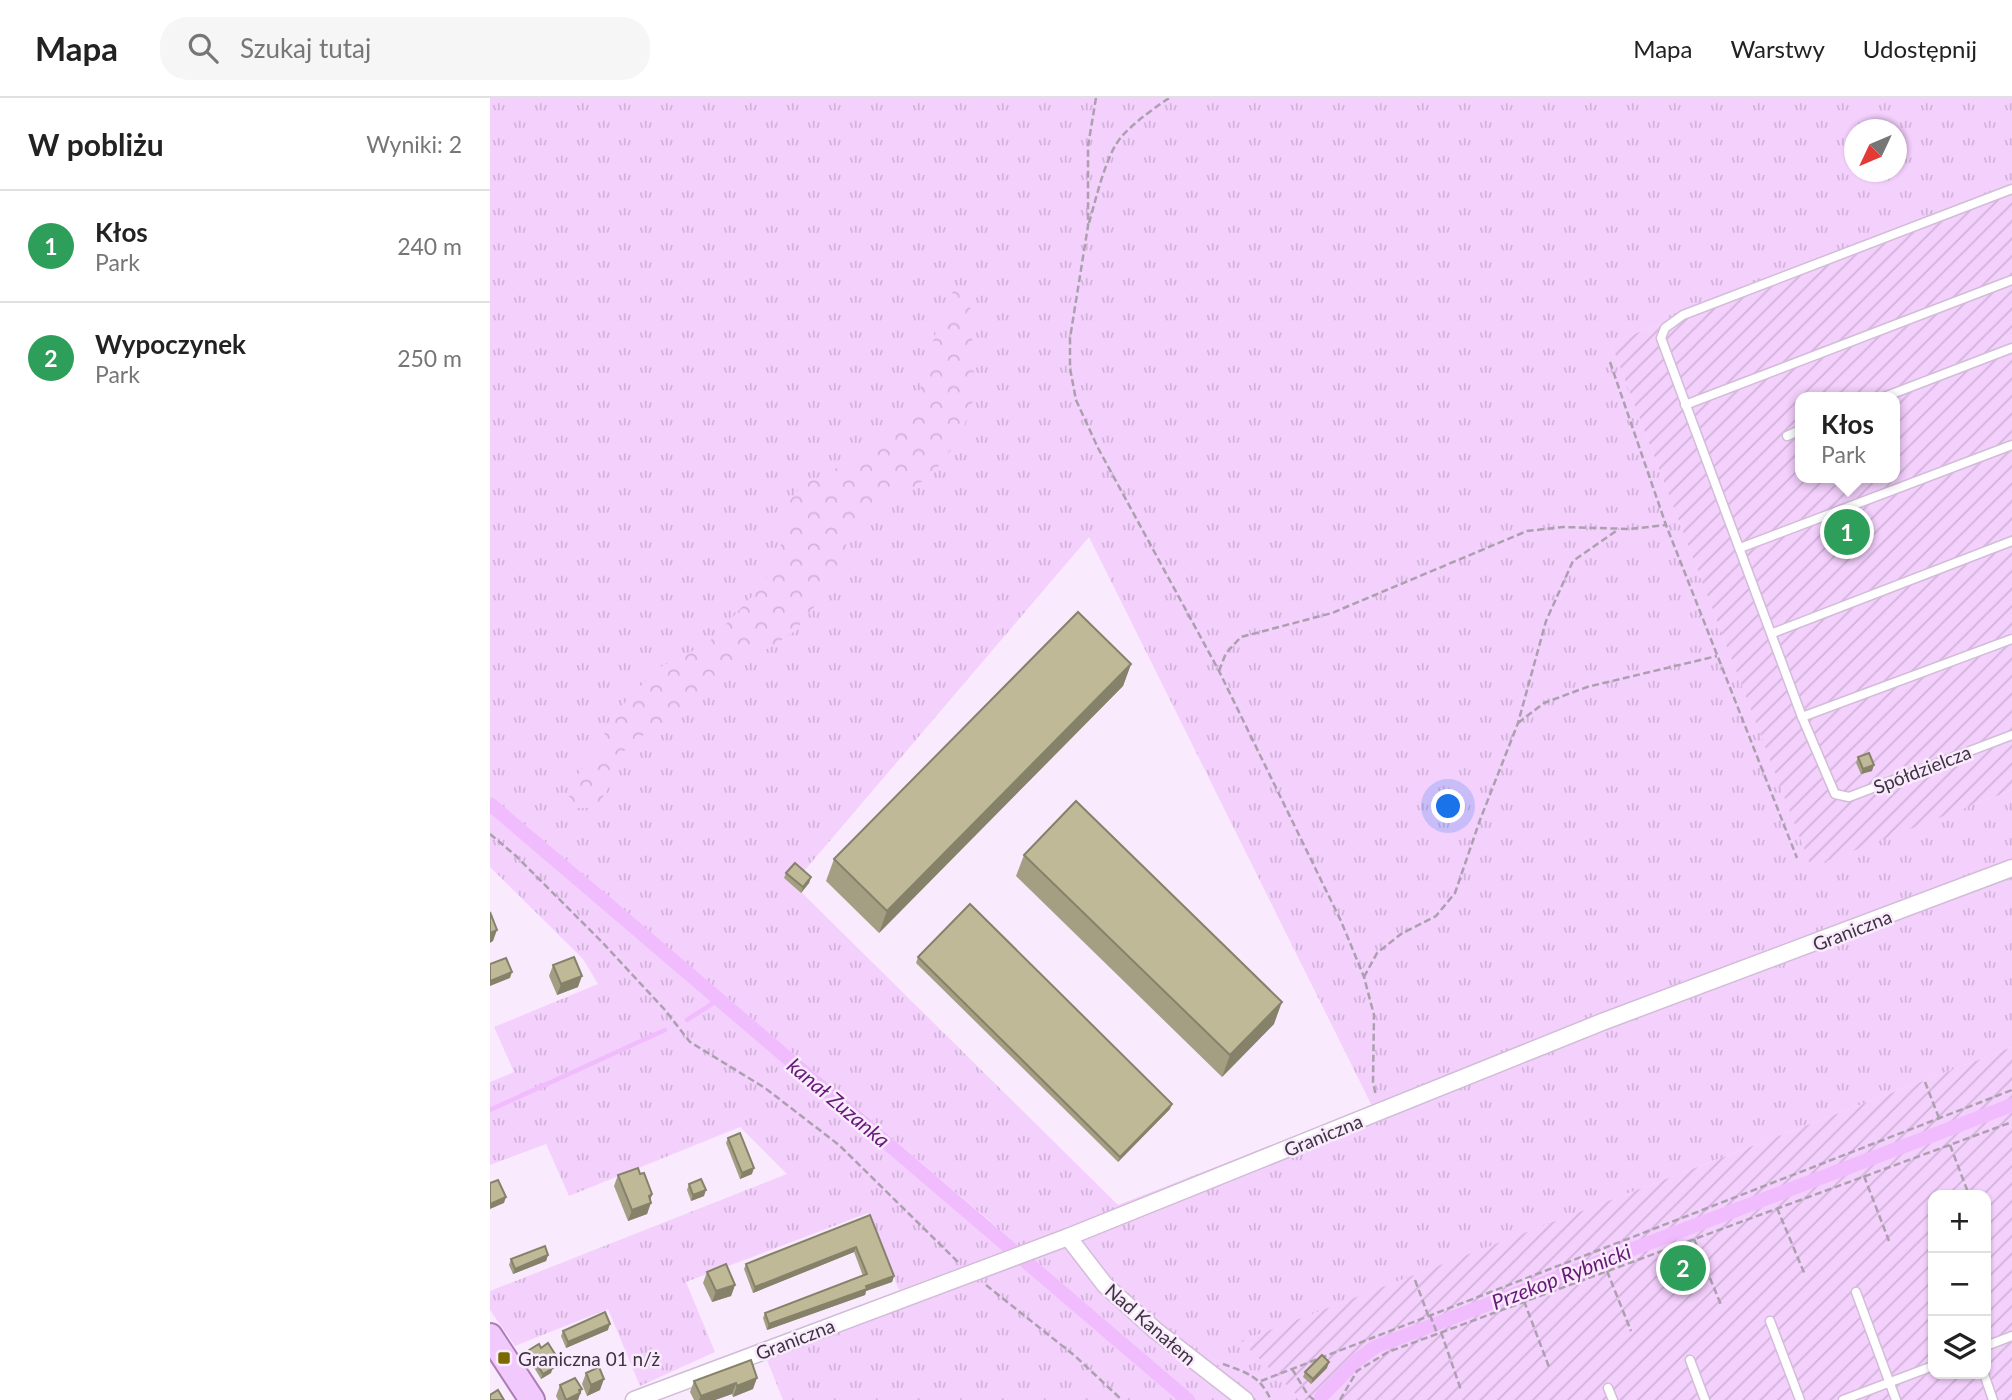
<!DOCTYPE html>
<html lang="pl">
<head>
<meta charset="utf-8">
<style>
	:root { --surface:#fff; --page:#f6f6f6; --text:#222; --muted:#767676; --line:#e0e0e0; --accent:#7b6a01 }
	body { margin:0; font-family:Lato,sans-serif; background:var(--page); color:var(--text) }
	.controls { position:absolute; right:21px; bottom:21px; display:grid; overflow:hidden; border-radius:14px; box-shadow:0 2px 5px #0004 }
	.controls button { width:63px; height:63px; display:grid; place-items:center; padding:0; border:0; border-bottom:2px solid var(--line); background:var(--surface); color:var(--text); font:35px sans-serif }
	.compass { position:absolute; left:1354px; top:21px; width:63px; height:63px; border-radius:50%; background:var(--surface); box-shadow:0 2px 5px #0004; rotate:226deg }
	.you { position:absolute; left:959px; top:709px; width:24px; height:24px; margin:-18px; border:5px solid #fff; border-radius:50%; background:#1a73e8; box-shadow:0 0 0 10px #1a73e833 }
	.badge { display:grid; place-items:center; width:46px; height:46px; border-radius:50%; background:var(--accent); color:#fff; font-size:23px; font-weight:700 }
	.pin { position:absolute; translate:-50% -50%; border:4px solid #fff; box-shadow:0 2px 7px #0006 }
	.popup { position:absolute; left:1305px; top:294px; width:105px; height:91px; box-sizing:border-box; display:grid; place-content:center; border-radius:14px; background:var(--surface); filter:drop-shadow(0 2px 5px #0005); font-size:23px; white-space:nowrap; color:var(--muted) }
	.popup b { font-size:26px; color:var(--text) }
	.popup::after { content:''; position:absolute; left:50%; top:100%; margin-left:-14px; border:14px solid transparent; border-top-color:var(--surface) }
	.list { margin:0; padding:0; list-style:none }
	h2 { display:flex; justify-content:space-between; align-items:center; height:91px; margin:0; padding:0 28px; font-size:30px }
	h2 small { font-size:23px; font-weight:400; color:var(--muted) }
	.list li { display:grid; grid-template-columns:46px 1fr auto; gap:21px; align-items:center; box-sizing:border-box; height:112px; padding:0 28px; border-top:2px solid var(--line) }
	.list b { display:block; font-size:26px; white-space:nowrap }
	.list p { margin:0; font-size:23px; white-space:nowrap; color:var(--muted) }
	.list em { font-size:23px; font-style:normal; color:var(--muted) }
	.icon { flex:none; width:38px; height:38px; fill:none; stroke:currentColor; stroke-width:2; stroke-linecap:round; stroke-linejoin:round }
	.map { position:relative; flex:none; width:1522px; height:1302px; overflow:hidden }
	header { display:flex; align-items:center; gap:42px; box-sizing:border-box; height:98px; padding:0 35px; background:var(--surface); border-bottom:2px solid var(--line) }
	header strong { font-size:33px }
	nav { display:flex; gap:38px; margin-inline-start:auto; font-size:24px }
	.search { width:490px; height:63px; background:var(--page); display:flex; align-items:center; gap:18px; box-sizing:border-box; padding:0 24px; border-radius:28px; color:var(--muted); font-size:26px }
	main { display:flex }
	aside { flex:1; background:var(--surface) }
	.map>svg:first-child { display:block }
	.grass { fill:url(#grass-tufts); fill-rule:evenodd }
	.forest { fill:url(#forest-crowns) }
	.garden { fill:url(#garden-furrows); fill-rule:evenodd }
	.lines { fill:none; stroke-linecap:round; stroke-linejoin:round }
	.stream { stroke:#f0bcfd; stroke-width:4.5 }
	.canal { stroke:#f0bcfd; stroke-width:14 }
	.service-casing { stroke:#d2bcd8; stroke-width:11 }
	.minor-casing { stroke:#d2bcd8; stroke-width:19 }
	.primary-casing { stroke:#ad7db9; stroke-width:28 }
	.path { stroke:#aca0af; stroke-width:2.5; stroke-dasharray:7 3.5; stroke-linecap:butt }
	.service { stroke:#fff; stroke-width:8 }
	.minor { stroke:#fff; stroke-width:16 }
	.primary { stroke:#f2c9fd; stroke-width:24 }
	.wall { fill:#a49f83 }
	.shaded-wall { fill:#86826a }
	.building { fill:#bfb998; stroke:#86826a; stroke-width:2 }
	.poi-dot { fill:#7b6a01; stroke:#f9ebfd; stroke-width:2.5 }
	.labels { text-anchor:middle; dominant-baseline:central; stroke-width:5; stroke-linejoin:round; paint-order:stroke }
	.street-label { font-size:19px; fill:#3d343f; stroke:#f9ebfd }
	.poi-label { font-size:19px; fill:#3d343f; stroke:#f9ebfd; text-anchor:start }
	.water-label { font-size:21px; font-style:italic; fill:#671978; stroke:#f9ebfd }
</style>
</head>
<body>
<header>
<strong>Mapa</strong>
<div class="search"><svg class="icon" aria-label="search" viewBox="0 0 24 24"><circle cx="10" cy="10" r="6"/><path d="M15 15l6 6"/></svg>Szukaj tutaj</div>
<nav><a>Mapa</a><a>Warstwy</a><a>Udostępnij</a></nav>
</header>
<main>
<aside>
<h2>W pobliżu<small>Wyniki: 2</small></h2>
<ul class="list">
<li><span class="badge" style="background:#2e9e5b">1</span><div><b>Kłos</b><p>Park</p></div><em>240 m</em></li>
<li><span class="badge" style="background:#2e9e5b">2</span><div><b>Wypoczynek</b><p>Park</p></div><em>250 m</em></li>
</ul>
</aside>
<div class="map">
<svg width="1522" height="1302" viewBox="0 0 1522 1302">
	<defs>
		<pattern id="grass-tufts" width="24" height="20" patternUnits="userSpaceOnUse" patternTransform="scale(1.75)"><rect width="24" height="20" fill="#f4d0fd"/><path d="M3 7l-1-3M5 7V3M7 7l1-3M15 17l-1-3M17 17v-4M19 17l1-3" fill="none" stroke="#d2b3da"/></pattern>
		<pattern id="forest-crowns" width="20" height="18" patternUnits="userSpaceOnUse" patternTransform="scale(1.75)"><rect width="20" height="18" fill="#f4d0fd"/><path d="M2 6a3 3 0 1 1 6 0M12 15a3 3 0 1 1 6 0" fill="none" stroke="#d2b3da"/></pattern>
		<pattern id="garden-furrows" width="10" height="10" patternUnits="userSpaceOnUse" patternTransform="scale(1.75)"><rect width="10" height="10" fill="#f4d0fd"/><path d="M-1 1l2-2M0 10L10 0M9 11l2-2" fill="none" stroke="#d2b3da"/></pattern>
	</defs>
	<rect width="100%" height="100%" fill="#f9ebfd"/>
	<path class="grass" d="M0 0H1522V89L1121 245 1321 768 1522 692V949L752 1243 812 1302H293L275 1257 477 1183 466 1171 409 1192 378 1115 196 1184 225 1254 150 1288 118 1211 25 1248 0 1212V1193L297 1076 250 1029 79 1098 56 1046 0 1067V984L24 974 4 929 108 886 93 861 0 769V713L497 1135 508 1130 0 698ZM1364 32H1406V74H1364ZM599 439 882 1008 628 1107 303 786Z"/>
	<path class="forest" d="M470 187 480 204 485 297 472 334 460 353 447 370 430 385 374 418 361 431 346 481 305 533 281 549 242 568 225 581 175 629 151 638 134 653 125 679 106 710H81L78 690 110 647 121 619 168 570 217 546 272 488 289 457 299 404 311 388 383 352 420 314 429 295 445 237 463 193Z"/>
	<g class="garden">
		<path d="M1522 89V692L1321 769 1121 245ZM1310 299H1404V380H1310Z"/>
		<path d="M1522 949V1302H812L751 1243ZM1443 1097H1496V1276H1443Z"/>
	</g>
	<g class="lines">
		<g class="stream">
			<path d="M197 922 228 902"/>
			<path d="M0 1012 175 932"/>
		</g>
		<g class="canal">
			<path d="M0 706 698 1302"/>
			<path d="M831 1299 866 1263 885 1249 1522 1007"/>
		</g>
		<g class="service-casing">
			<g id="service">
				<path d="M1522 91 1193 217 1175 230 1171 240 1312 619 1345 696 1359 699 1522 637"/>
				<path d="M1394 299 1522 250"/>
				<path d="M1195 307 1522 182"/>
				<path d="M1297 338 1310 332"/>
				<path d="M1250 450 1522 347"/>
				<path d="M1283 535 1522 443"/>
				<path d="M1312 619 1522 541"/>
				<path d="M1366 1194 1406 1302"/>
				<path d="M1280 1223 1310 1302"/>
				<path d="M1496 1248 1522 1238"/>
				<path d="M1200 1262 1215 1302"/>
				<path d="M1494 1276 1503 1302"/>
				<path d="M1118 1290 1123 1302"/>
				<path d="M1353 1302 1443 1268"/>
			</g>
		</g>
		<g class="minor-casing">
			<g id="minor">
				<path d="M578 1139 615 1187 665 1232 755 1302"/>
				<path d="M144 1302 578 1139 1112 924 1522 770"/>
			</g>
		</g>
		<g class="primary-casing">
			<path id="primary" d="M0 1238 42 1302"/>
		</g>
		<g class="path">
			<path d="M606 0 598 48V128L580 240V270L586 302 608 350 729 573 851 823 874 879 884 917 883 984 886 998"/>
			<path d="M599 125C606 101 616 56 632 38 646 23 663 11 679 0"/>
			<path d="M1120 264 1176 427 1307 760"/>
			<path d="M729 573 736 555 751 539 842 515 1037 433 1073 429 1140 431 1176 427"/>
			<path d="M1028 625 1054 605 1097 589 1227 558"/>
			<path d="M0 736 25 757 112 844 175 912 200 944 275 990 349 1047 469 1165"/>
			<path d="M874 879 887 855 911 836 946 818 965 795 990 722 1028 625 1056 523 1083 463 1129 431"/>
			<path d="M1435 984 1449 1020"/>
			<path d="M1460 1047 1479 1097"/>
			<path d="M1374 1078 1399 1143"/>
			<path d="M1287 1110 1315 1177"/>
			<path d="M1204 1141 1231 1207"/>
			<path d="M1117 1173 1141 1233"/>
			<path d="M925 1182 938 1217"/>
			<path d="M496 1187 585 1258 632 1302"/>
			<path d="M1034 1203 1059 1269"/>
			<path d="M940 1217 947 1235"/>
			<path d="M951 1234 971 1292"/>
			<path d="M733 1266C757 1275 769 1277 781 1302"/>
			<path d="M802 1271 818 1297 824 1302"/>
			<path d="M771 1283 1522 992"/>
			<path d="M850 1302 867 1273 898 1254 1522 1024"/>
		</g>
		<use href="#service" class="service"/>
		<use href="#minor" class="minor"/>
		<use href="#primary" class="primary"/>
	</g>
	<g class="wall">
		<path d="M641 566 633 588 389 835 336 783 344 761Z"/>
		<path d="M1368 659 1382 673 1371 676 1366 665Z"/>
		<path d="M534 757 784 926 732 979 526 778Z"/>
		<path d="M296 775 321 779 319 785 311 795 294 780Z"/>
		<path d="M428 859 680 1011 628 1064 426 865Z"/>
		<path d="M63 867 88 889 67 897 59 878Z"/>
		<path d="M238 1040 262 1076 250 1081 236 1045Z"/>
		<path d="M128 1077 162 1096 157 1116 138 1123 124 1088Z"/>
		<path d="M199 1086 214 1098 201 1103 197 1092Z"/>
		<path d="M380 1117 404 1178 402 1184 376 1193 375 1197 277 1232 273 1220 275 1215 373 1178 364 1154 263 1195 254 1171 256 1166Z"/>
		<path d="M58 1157 56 1163 23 1176 19 1167 21 1161Z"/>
		<path d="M217 1174 245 1187 241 1198 222 1204 213 1185Z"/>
		<path d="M118 1232 76 1250 71 1238 73 1233Z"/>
		<path d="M51 1250 65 1256 63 1262 59 1264 61 1275 51 1281 37 1258 39 1252Z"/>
		<path d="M261 1262 263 1291 243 1299 242 1296 225 1302H204L200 1294 204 1283Z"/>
		<path d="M837 1270 821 1286 813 1279 815 1274Z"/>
		<path d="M96 1275 110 1292 97 1298 92 1286Z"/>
		<path d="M70 1287 88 1302H68L66 1298Z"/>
	</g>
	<g class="shaded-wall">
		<path d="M641 566 633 588 389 835 397 813Z"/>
		<path d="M1384 667 1382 673 1371 676 1373 671Z"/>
		<path d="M321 779 319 785 311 795 313 789Z"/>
		<path d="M7 832 3 843 0 845V835Z"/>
		<path d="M22 874 20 880 0 888V883Z"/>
		<path d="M92 878 88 889 67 897 71 886Z"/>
		<path d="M792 904 784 926 732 979 740 957Z"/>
		<path d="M682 1006 680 1011 628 1064 630 1059Z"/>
		<path d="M264 1070 262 1076 250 1081 252 1075Z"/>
		<path d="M216 1092 214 1098 201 1103 203 1097Z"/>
		<path d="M162 1096 159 1106 161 1105 157 1116 138 1123 142 1112 159 1098Z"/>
		<path d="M16 1099 14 1105 0 1111V1106Z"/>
		<path d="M366 1149 364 1154 263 1195 265 1189Z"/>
		<path d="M58 1157 56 1163 23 1176 25 1171Z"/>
		<path d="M404 1178 402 1184 376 1193 375 1197 277 1232 279 1226Z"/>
		<path d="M245 1187 241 1198 222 1204 226 1193Z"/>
		<path d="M120 1226 118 1232 76 1250 78 1244Z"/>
		<path d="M65 1256 63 1262 56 1266 58 1261Z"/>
		<path d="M839 1264 837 1270 821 1286 823 1281Z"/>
		<path d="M63 1270 61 1275 51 1281 53 1276Z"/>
		<path d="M267 1280 263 1291 243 1299 247 1288Z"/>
		<path d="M114 1281 110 1292 97 1298 101 1287Z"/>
		<path d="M246 1285 242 1296 225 1302H209L211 1298Z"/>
		<path d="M92 1291 88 1302H76L89 1292Z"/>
	</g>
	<g class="building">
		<path d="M588 514 641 566 397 813 344 761Z"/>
		<path d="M1379 655 1384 667 1373 671 1368 659Z"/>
		<path d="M586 703 792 904 740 957 534 757Z"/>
		<path d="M305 765 321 779 313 789 296 775Z"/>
		<path d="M480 806 682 1006 630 1059 428 859Z"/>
		<path d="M0 814 7 832 0 835Z"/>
		<path d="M84 859 92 878 71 886 63 867Z"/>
		<path d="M16 860 22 874 0 883V866Z"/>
		<path d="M250 1035 264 1070 252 1075 238 1040Z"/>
		<path d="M148 1070 150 1076 154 1075 162 1096 159 1098 161 1105 142 1112 128 1077Z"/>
		<path d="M211 1081 216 1092 203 1097 199 1086Z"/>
		<path d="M8 1082 16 1099 0 1106V1085Z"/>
		<path d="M380 1117 404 1178 376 1188 377 1191 279 1226 275 1215 377 1176 366 1149 265 1189 256 1166Z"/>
		<path d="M55 1148 58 1157 25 1171 21 1161Z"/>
		<path d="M236 1166 245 1187 226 1193 217 1174Z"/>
		<path d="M115 1214 120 1226 78 1244 73 1233Z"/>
		<path d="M58 1245 65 1256 58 1261 63 1270 53 1276 39 1252 49 1246 51 1250Z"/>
		<path d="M832 1257 839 1264 823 1281 815 1274Z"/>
		<path d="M261 1262 267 1280 247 1288 246 1285 211 1298 204 1283Z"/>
		<path d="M109 1269 114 1281 101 1287 96 1275Z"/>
		<path d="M85 1280 92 1291 89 1292 90 1295 76 1302 70 1287Z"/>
		<path d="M8 1292 14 1302H0V1297Z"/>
	</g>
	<rect class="poi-dot" x="7" y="1253" width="14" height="14" rx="3.5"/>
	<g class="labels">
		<g class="street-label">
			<text transform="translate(1432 671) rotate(-21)">Spółdzielcza</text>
			<text transform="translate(1362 832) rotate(-21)">Graniczna</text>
			<text transform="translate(833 1037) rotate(-22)">Graniczna</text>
			<text transform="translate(661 1226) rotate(41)">Nad Kanałem</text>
			<text transform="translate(305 1241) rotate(-21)">Graniczna</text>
		</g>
		<g class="poi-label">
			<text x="28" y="1260">Graniczna 01 n/ż</text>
		</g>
		<g class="water-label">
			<text transform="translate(349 1004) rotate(40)">kanał Zuzanka</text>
			<text transform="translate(1071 1178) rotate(-21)">Przekop Rybnicki</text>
		</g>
	</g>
</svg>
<div class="controls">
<button>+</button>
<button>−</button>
<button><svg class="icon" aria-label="layers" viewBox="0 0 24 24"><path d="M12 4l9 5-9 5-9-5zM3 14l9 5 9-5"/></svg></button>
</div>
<svg class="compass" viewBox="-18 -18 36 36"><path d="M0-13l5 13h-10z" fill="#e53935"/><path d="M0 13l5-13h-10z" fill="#767676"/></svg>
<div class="you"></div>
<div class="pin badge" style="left:1357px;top:434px;background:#2e9e5b">1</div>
<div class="popup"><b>Kłos</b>Park</div>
<div class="pin badge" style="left:1193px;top:1170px;background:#2e9e5b">2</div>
</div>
</main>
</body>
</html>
